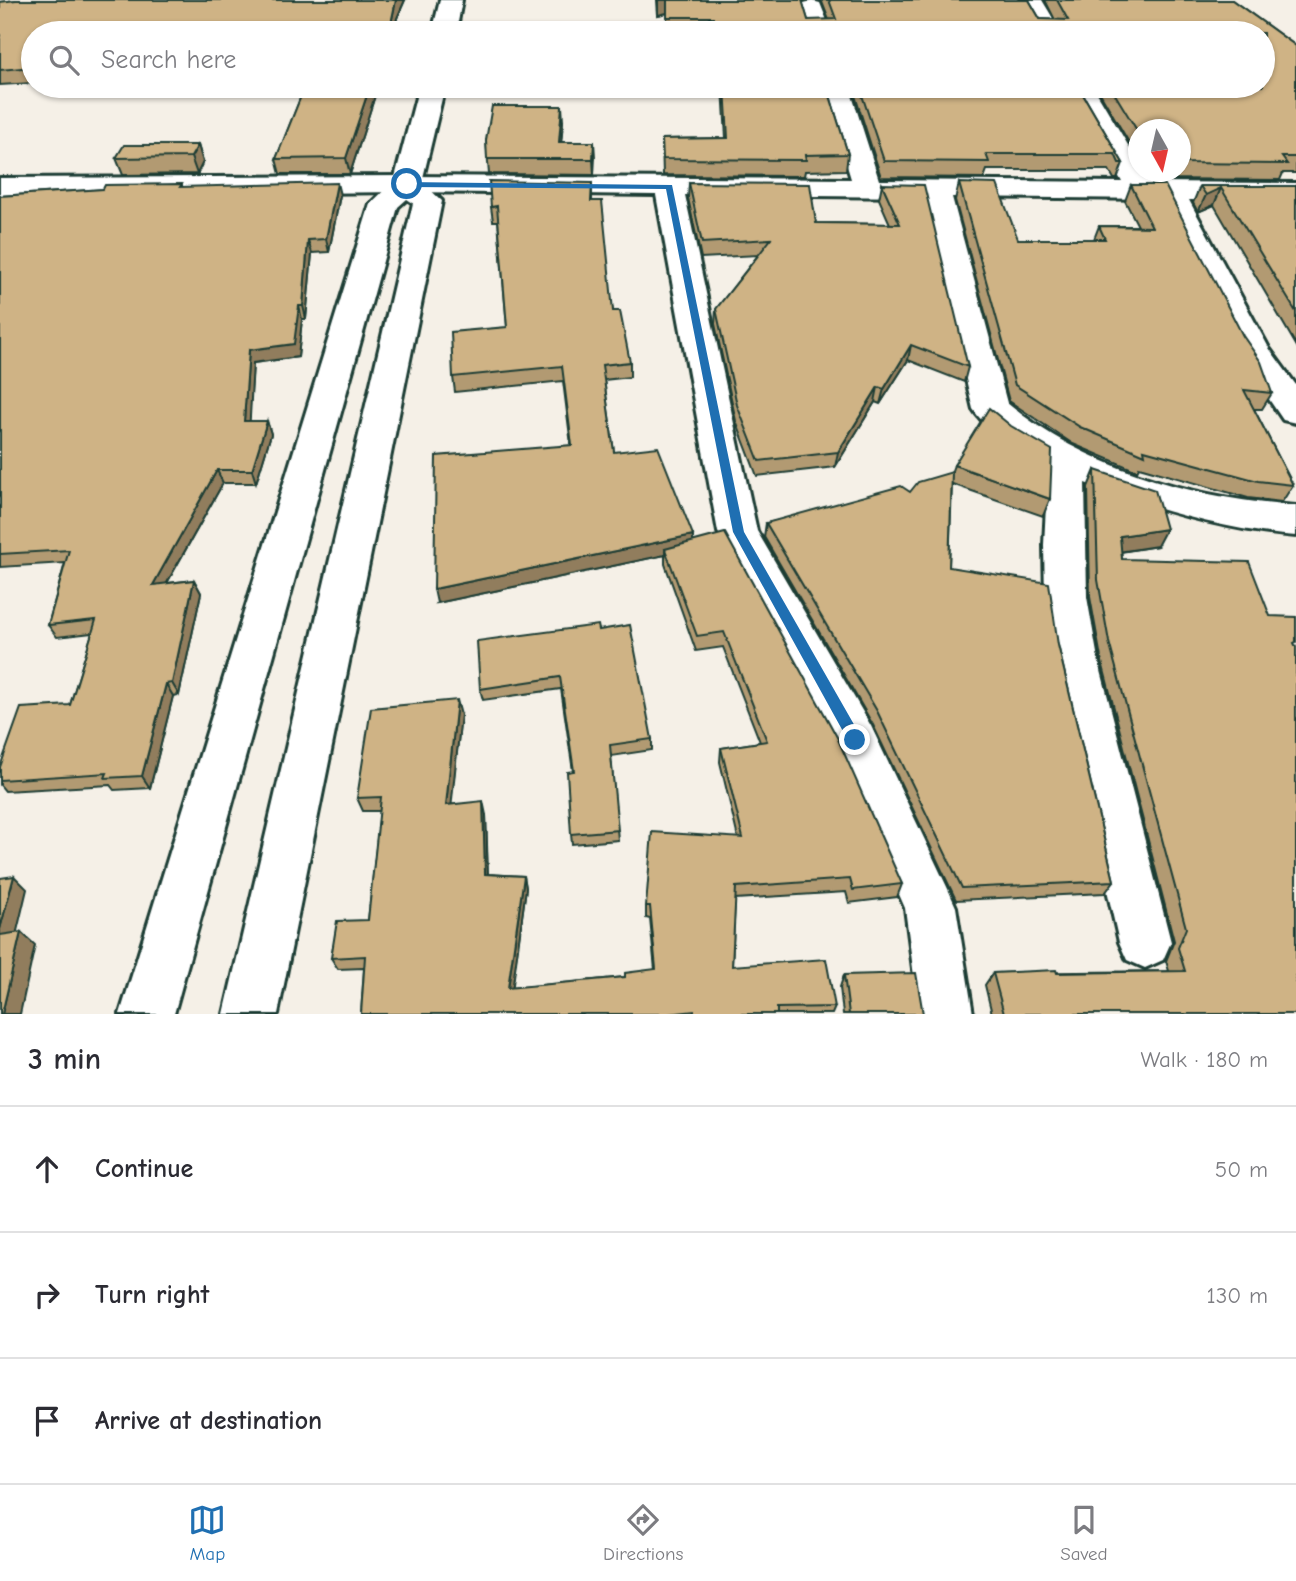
<!DOCTYPE html>
<html lang="en">
<head>
<meta charset="utf-8">
<style>
	:root { --surface:#fff; --page:#f7f7f7; --text:#2b2b33; --muted:#7c7c81; --line:#e1e1e2; --accent:#1f6fb2 }
	body { margin:0; font-family:"Comic Neue",sans-serif; background:var(--page); color:var(--text) }
	.compass { position:absolute; left:1128px; top:119px; width:63px; height:63px; border-radius:50%; background:var(--surface); box-shadow:0 2px 5px #0004; rotate:172deg }
	.stop { position:absolute; width:21px; height:21px; margin:-16px; border:5px solid #1f6fb2; border-radius:50%; background:#fff }
	.stop.end { background:#1f6fb2; border-color:#fff; box-shadow:0 2px 7px #0008 }
	.list { margin:0; padding:0; list-style:none }
	h2 { display:flex; justify-content:space-between; align-items:center; height:91px; margin:0; padding:0 28px; font-size:30px }
	h2 small { font-size:23px; font-weight:400; color:var(--muted) }
	.list li { display:grid; grid-template-columns:46px 1fr auto; gap:21px; align-items:center; box-sizing:border-box; height:126px; padding:0 28px; border-top:2px solid var(--line) }
	.list b { display:block; font-size:26px; white-space:nowrap }
	.list em { font-size:23px; font-style:normal; color:var(--muted) }
	.icon { flex:none; width:38px; height:38px; fill:none; stroke:currentColor; stroke-width:2; stroke-linecap:round; stroke-linejoin:round }
	.map { position:relative; flex:none; width:1296px; height:1014px; overflow:hidden }
	.search { position:absolute; background:var(--surface); box-shadow:0 2px 5px #0004; left:21px; right:21px; top:21px; height:77px; display:flex; align-items:center; gap:18px; box-sizing:border-box; padding:0 24px; border-radius:38px; color:var(--muted); font-size:26px }
	.sheet { height:469px; background:var(--surface) }
	nav { display:flex; justify-content:space-around; align-items:center; box-sizing:border-box; height:98px; border-top:2px solid var(--line); background:var(--surface); font-size:19px; color:var(--muted) }
	nav a { display:grid; justify-items:center; gap:4px }
	nav .on { color:var(--accent) }
	.map>svg:first-child { display:block }
	.lines { fill:none; stroke-linecap:round; stroke-linejoin:round }
	.minor-casing { stroke:#1f3d34; stroke-width:6 }
	.tertiary-casing { stroke:#1f3d34; stroke-width:6 }
	.minor { fill:#fff; fill-rule:evenodd }
	.tertiary { fill:#fff; fill-rule:evenodd }
	.wall { fill:#b29a72; stroke:#1f3d34; stroke-width:2 }
	.shaded-wall { fill:#917d5d; stroke:#1f3d34; stroke-width:2 }
	.building { fill:#cfb385; stroke:#1f3d34; stroke-width:2 }
	.route { fill:#1f6fb2 }
</style>
</head>
<body>
<div class="map">
<svg width="1296" height="1014" viewBox="0 0 1296 1014">
	<rect width="100%" height="100%" fill="#f5f0e7"/>
	<filter id="ink" filterUnits="userSpaceOnUse"><feTurbulence type="fractalNoise" baseFrequency=".0143" numOctaves="2"/><feDisplacementMap in="SourceGraphic" scale="14" xChannelSelector="R" yChannelSelector="G"/><feConvolveMatrix kernelMatrix="1 2 1 2 8 2 1 2 1" color-interpolation-filters="sRGB"/></filter>
	<g filter="url(#ink)">
		<g class="lines">
			<g class="minor-casing">
				<g id="minor">
					<path d="M1020 0H1042L1062 33H1038Z"/>
					<path d="M812 1 820 3 832 33H808L801 8 804 3Z"/>
					<path d="M823 86H849L879 180 1122 182 1068 86H1093L1138 162V172H1144L1150 182 1296 183V201L1189 200 1269 348 1296 385V423L1283 420 1237 352 1160 199 952 197 1007 403C1087 469 1195 499 1296 506V536C1223 530 1153 509 1085 483L1087 597 1098 659 1171 942 1163 960 1145 968 1127 960 1119 942 1054 659 1045 597 1044 545 1048 466C1022 453 989 434 973 409L923 197 685 195 757 531 871 726 948 889 956 907 973 1014H919L905 908 836 750 718 532 656 195 407 192 0 196V178L407 176 851 179Z"/>
				</g>
			</g>
			<g class="tertiary-casing">
				<g id="tertiary">
					<path d="M440 0H462L456 33H432Z"/>
					<path d="M419 86H445L422 182 442 201 278 1014H224L413 203 407 199 398 207 174 1014H120L370 204 394 181Z"/>
				</g>
			</g>
			<use href="#minor" class="minor"/>
			<use href="#tertiary" class="tertiary"/>
		</g>
		<g class="wall">
			<path d="M16 0H405L397 18 394 33H33V83L0 85V2Z"/>
			<path d="M657 0H807L802 1 808 20H829L822 2 817 0H1029L1040 19 1055 20 1045 0H1232L1296 46V173H1283L1280 180 1152 179 1147 172H1180V130H1138V158L1096 86H1263V33H713V32H667V13L658 15Z"/>
			<path d="M305 86H378L350 174H280L276 159Z"/>
			<path d="M723 86H827L848 154 846 170 805 171 804 176 663 175 662 139 726 138Z"/>
			<path d="M852 86H1078L1123 163 1117 179H1114L1109 170H987L984 178 881 177Z"/>
			<path d="M563 121 561 142H594V175L489 174 486 140Z"/>
			<path d="M198 145 203 162 197 174 123 175 116 158Z"/>
			<path d="M592 183V201L613 311 630 362V377L604 380 614 452 693 535V541L902 884 897 897 849 903 846 892 735 899 732 966 835 1007 832 1014H361L364 968 338 969 331 958 368 920 380 811H363L357 798 461 715 451 804 486 815 488 874 524 876 526 888 512 988 625 977 655 970 650 919 646 918V906L738 838 720 762 721 748 760 742 723 647 696 651 665 564V555L437 603 571 445 563 381 455 392 453 377 507 327 498 221H493L491 207Z"/>
			<path d="M689 183 816 223 890 224 879 199 882 184 968 367 964 382 908 360 880 404 875 402 835 467 757 476 736 421 715 324 716 309 758 255 701 258 688 198Z"/>
			<path d="M959 183 1018 239H1094L1099 226H1138L1125 201 1131 185 1272 393 1262 409H1254L1293 485 1282 502 1248 498 1139 467 1137 471 1073 444 1009 401 955 200Z"/>
			<path d="M182 184V187L340 195 329 252 312 253 306 319H302L298 357 253 363 249 421H267L271 434 256 483H223L167 583 194 580 201 593 179 695 173 696 150 788 114 790 110 785 5 791 0 785V767L70 705 92 633 57 637 48 625 65 563 0 567V196Z"/>
			<path d="M1200 186H1296V345L1214 205 1198 212 1193 203Z"/>
			<path d="M954 465 1050 499 1043 516 952 484 949 567 1058 645 1114 881 1105 893 956 900 873 725 764 537 766 523 910 492 951 473Z"/>
			<path d="M1095 470 1157 546 1121 552 1122 559 1296 1014H992L985 985 993 973 1169 971 1166 961 1174 941 1101 658 1090 597 1088 487Z"/>
			<path d="M599 630 652 739V750L611 756 618 840 572 844 571 834 573 771 561 689 483 700 480 689Z"/>
			<path d="M844 975 923 1014H843L840 987Z"/>
		</g>
		<g class="shaded-wall">
			<path d="M396 0H405L397 18 394 33H389Z"/>
			<path d="M660 0H667V13L658 15V1Z"/>
			<path d="M370 86H378L350 174 346 158Z"/>
			<path d="M562 106 563 121 560 157 559 142Z"/>
			<path d="M594 142 595 157 594 175 593 159Z"/>
			<path d="M198 145 203 162 197 174 191 157Z"/>
			<path d="M337 183 340 195 329 252 326 239Z"/>
			<path d="M1221 188 1214 205 1198 212 1206 195Z"/>
			<path d="M308 240 312 253 306 319 303 306Z"/>
			<path d="M299 306 302 319 298 357 253 363 249 434 244 421 249 350Z"/>
			<path d="M911 345 908 360 880 404 884 389Z"/>
			<path d="M878 387 875 402 835 467 838 452Z"/>
			<path d="M267 421 271 434 256 483 252 470Z"/>
			<path d="M217 470 223 483 159 597 153 585Z"/>
			<path d="M1166 529 1157 546 1112 553 1120 536Z"/>
			<path d="M693 535V549H665V555L437 603 434 589Z"/>
			<path d="M194 580 201 593 179 695 172 683Z"/>
			<path d="M166 684 173 696 150 788 142 776Z"/>
			<path d="M457 700 461 715 450 818 446 805Z"/>
			<path d="M483 801 486 815 488 887 485 874Z"/>
			<path d="M14 876 27 889 13 948 0 937V929Z"/>
			<path d="M524 876 526 888 511 999 508 988Z"/>
			<path d="M21 932 35 945 20 1014H2Z"/>
		</g>
		<g class="building">
			<path d="M16 0H396L389 33H188L195 26 62 28 60 33H33V67L0 70V2Z"/>
			<path d="M667 0H802L808 20 836 19 829 0H1029L1040 19 1068 20 1057 0H1232L1296 46V157H1282L1287 164 1180 163V130H1138V132L1110 86H1263V33H714V17H667Z"/>
			<path d="M305 86H370L346 158 276 159Z"/>
			<path d="M725 86H827L848 154 805 155 806 160 663 159 662 139 728 138Z"/>
			<path d="M859 86H1078L1123 163H1119L1115 154H986L989 162 884 161Z"/>
			<path d="M492 106H562L559 142H594L593 159H487L486 140Z"/>
			<path d="M124 145H198L191 157 116 158Z"/>
			<path d="M489 181 592 183 591 201H602L613 311H620L630 362 602 365 614 452 658 447 693 535 434 589 436 456 572 445 562 366 453 377 451 332 507 327 497 206 491 207Z"/>
			<path d="M337 183 326 239 308 240 303 306H299L294 344 249 350 244 421H267L252 470H217L153 585 194 580 172 683 166 684 142 776 105 778 107 773 0 780V767L21 708 70 705 96 620 48 625 69 550 0 554V196L103 189 105 185 182 184 180 187Z"/>
			<path d="M689 183 810 184 816 223 900 224 882 184 924 185 968 367 911 345 884 389 878 387 838 452 759 461 737 405 716 309 771 239 702 243Z"/>
			<path d="M959 183 997 184 1018 239H1105L1099 226 1152 227 1131 185H1165L1243 336 1261 362 1272 393 1244 390 1293 485 1258 481 1144 450 1145 455 1080 427 1015 385Z"/>
			<path d="M1200 186H1296V312L1221 188 1206 195Z"/>
			<path d="M989 408 1011 426 1052 450 1050 499 954 465Z"/>
			<path d="M1095 470 1155 490 1166 529 1120 536 1122 559 1249 562 1270 616 1296 617V642L1294 643 1296 647V1014H1004L993 973 1056 970 1057 973 1185 971 1178 948 1186 928 1109 642 1098 580Z"/>
			<path d="M952 472 949 567 1049 583 1058 645 1114 881 962 888 877 711 766 523 901 486 910 492 918 482Z"/>
			<path d="M725 533 837 737 902 884 853 890 850 879 736 887 732 966 826 959 835 1007 777 1008V1014H694V1011L668 1014H361L365 956 331 958 337 921 368 920 381 797 357 798 371 708 457 700 446 805 483 801 485 874 524 876 508 988 625 977V973L656 969 650 906H646L652 832 743 838 721 748 767 741 724 632 697 636 665 549Z"/>
			<path d="M598 625 599 630 630 625 652 739 610 745 618 830 571 834 567 772 574 771 560 677 480 689 477 641Z"/>
			<path d="M14 876 0 929V878Z"/>
			<path d="M21 932 2 1014H0V935Z"/>
			<path d="M916 973 923 1014H849L844 975Z"/>
		</g>
	</g>
	<path class="route" d="M404 182 672 185 744 532 860 735V744H850L733 532 666 189 407 187Z"/>
</svg>
<svg class="compass" viewBox="-18 -18 36 36"><path d="M0-13l5 13h-10z" fill="#e53935"/><path d="M0 13l5-13h-10z" fill="#7c7c81"/></svg>
<div class="stop" style="left:407px;top:184px"></div>
<div class="stop end" style="left:855px;top:740px"></div>
<div class="search"><svg class="icon" aria-label="search" viewBox="0 0 24 24"><circle cx="10" cy="10" r="6"/><path d="M15 15l6 6"/></svg>Search here</div>
</div>
<section class="sheet">
<h2>3 min<small>Walk · 180 m</small></h2>
<ul class="list">
<li><svg class="icon" aria-label="ahead" viewBox="0 0 24 24"><path d="M12 20V5M6 11l6-6 6 6"/></svg><div><b>Continue</b></div><em>50 m</em></li>
<li><svg class="icon" aria-label="right" viewBox="0 0 24 24"><path d="M7 20v-9h11M14 6l5 5-5 5"/></svg><div><b>Turn right</b></div><em>130 m</em></li>
<li><svg class="icon" aria-label="arrive" viewBox="0 0 24 24"><path d="M6 21V4h12l-3 4 3 4H6"/></svg><div><b>Arrive at destination</b></div></li>
</ul>
</section>
<nav>
<a class="on"><svg class="icon" aria-label="map" viewBox="0 0 24 24"><path d="M3 6l6-2 6 2 6-2v14l-6 2-6-2-6 2zM9 4v14M15 6v14"/></svg>Map</a>
<a><svg class="icon" aria-label="directions" viewBox="0 0 24 24"><path d="M12 3l9 9-9 9-9-9zM9 14v-3h6M13 9l2 2-2 2"/></svg>Directions</a>
<a><svg class="icon" aria-label="saved" viewBox="0 0 24 24"><path d="M7 4h10v16l-5-4-5 4z"/></svg>Saved</a>
</nav>
</body>
</html>
